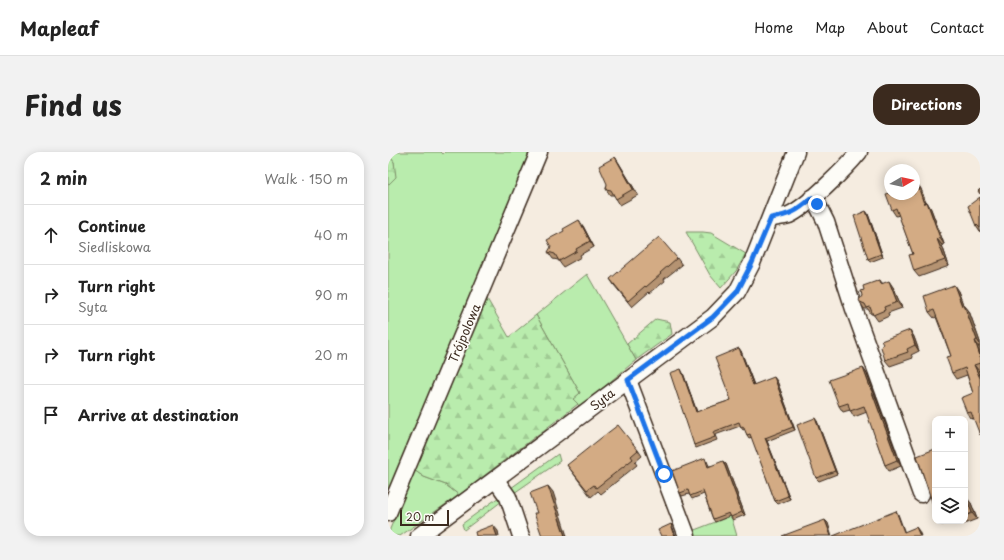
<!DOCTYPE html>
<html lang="en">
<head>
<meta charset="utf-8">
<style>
	:root { --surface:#fff; --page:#f2f2f2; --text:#222; --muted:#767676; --line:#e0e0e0; --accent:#3b2a1e }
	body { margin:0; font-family:"Playpen Sans",sans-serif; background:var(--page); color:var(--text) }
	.controls { position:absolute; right:12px; bottom:12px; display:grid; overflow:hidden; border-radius:8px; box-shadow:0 2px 10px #0003 }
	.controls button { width:36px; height:36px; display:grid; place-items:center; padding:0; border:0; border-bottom:1px solid var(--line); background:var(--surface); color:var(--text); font:20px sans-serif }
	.compass { position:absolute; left:496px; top:12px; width:36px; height:36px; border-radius:50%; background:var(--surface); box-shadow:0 2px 10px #0003; rotate:81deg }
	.scale { position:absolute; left:12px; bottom:10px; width:49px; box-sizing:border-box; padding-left:4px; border:2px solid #3b2a1e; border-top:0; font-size:11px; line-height:14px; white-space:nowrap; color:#3b2a1e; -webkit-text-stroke:3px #fdfcf7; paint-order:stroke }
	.stop { position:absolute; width:12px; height:12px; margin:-9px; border:3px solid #1a73e8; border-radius:50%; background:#fff }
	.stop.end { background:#1a73e8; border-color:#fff; box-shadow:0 1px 4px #0008 }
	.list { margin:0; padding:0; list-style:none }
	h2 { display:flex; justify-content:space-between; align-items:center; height:52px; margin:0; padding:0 16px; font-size:17px }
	h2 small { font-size:13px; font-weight:400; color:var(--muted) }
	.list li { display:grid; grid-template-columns:26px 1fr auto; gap:12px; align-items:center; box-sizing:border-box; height:60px; padding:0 16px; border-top:1px solid var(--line) }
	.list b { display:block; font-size:15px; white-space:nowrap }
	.list p { margin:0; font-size:13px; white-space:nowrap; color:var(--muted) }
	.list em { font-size:13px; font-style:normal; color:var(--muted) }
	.icon { flex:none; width:22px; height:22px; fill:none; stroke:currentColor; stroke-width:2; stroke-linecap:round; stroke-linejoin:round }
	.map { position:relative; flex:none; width:592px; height:384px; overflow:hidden; border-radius:16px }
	header { display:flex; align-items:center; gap:24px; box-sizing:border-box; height:56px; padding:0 20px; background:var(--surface); border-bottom:1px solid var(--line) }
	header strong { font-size:19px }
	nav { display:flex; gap:22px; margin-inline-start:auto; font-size:14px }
	.intro { display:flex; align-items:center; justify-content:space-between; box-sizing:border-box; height:96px; padding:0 24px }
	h1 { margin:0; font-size:28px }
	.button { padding:10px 18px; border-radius:16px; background:var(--accent); color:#fff; font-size:14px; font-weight:700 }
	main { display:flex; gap:24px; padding:0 24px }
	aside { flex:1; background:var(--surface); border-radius:16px; box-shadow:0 2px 10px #0003 }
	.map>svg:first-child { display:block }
	.grass { fill:#b9ecad; stroke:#7a8b66 }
	.forest { fill:url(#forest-firs); stroke:#7a8b66 }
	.wetland { fill:url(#wetland-marsh); stroke:#7a8b66 }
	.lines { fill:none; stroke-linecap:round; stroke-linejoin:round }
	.minor-casing { stroke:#3b2a1e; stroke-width:19 }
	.minor { stroke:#fdfcf7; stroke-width:16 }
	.wall { fill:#b59372; stroke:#3b2a1e }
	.shaded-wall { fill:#94785c; stroke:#3b2a1e }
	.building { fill:#d3ab84; stroke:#3b2a1e }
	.route { stroke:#1a73e8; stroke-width:5 }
	.labels { text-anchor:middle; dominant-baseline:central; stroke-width:3; stroke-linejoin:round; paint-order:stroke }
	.street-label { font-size:12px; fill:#3b2a1e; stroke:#fdfcf7 }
</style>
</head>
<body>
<header>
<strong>Mapleaf</strong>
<nav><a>Home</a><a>Map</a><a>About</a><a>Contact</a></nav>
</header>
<div class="intro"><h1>Find us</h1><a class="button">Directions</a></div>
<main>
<aside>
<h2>2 min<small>Walk · 150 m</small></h2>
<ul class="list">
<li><svg class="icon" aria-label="ahead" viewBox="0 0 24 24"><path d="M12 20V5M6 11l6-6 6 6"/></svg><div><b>Continue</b><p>Siedliskowa</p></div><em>40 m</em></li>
<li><svg class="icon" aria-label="right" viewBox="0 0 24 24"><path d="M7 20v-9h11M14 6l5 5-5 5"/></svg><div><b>Turn right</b><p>Syta</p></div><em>90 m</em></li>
<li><svg class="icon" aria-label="right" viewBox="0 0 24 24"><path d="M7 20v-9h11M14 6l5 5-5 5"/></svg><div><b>Turn right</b></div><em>20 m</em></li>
<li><svg class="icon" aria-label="arrive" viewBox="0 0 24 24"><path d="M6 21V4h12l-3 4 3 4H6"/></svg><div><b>Arrive at destination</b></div></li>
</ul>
</aside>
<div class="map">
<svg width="592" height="384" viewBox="0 0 592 384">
	<defs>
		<pattern id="forest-firs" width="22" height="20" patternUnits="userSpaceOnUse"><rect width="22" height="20" fill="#b9ecad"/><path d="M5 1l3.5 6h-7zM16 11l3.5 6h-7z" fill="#a0cb94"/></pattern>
		<pattern id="wetland-marsh" width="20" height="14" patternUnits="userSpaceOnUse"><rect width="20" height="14" fill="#b9ecad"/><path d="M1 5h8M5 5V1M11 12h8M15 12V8" fill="none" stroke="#a0cb94"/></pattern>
	</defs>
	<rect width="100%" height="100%" fill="#f5ece0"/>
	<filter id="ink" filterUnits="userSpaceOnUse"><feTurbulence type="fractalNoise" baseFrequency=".025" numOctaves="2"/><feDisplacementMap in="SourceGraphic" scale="8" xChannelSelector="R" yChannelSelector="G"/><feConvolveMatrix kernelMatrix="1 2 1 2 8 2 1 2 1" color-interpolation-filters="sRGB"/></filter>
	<g filter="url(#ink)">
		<g class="grass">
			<path d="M0 0H53L55 2 57 0H146L0 354V33L7 25 6 10 0 2Z"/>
			<path d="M199 122 248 208 192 255 185 247 192 241 148 163Z"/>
			<path d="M170 302 172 309 126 341 123 336Z"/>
			<path d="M26 318 36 325 58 333 71 343 12 384H1L2 377Z"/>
			<path d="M111 345 114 349 76 378 74 372Z"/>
			<path d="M343 364 349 384H305L304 379Z"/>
		</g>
		<g class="forest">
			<path d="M298 80H315L323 81 358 102 348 119 333 136 322 123Z"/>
			<path d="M98 145 121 185 148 163 192 241 185 247 190 252 71 343 58 333 36 325 26 318Z"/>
			<path d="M268 167 282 170 284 182 248 208 239 192Z"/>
		</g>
		<path class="wetland" d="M0 2 6 10 8 25 0 33Z"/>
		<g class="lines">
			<g class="minor-casing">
				<g id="minor">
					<path d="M424 46 429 52 438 70 466 157 533 342"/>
					<path d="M383 66C389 65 395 65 401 63 419 55 458 16 471 0"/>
					<path d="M240 228 299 384"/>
					<path d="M108 328 120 345 133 384"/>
					<path d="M0 361 151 0"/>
					<path d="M31 384 325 165 349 140 364 111 408 0"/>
				</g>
			</g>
			<use href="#minor" class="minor"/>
		</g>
		<g class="wall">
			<path d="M227 5 250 43 232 53 226 43H222L218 37Z"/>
			<path d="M529 31 533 37 538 51 539 50 543 57 556 92 554 93 561 114 531 125 526 119 525 102 511 63 508 64 504 58Z"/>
			<path d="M592 45V80L588 74Z"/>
			<path d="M478 59 480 62 495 105 482 110 480 107Z"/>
			<path d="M195 74 206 95 192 103 193 105 175 115 170 108 165 107 160 100Z"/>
			<path d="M289 106 294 113 276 127 277 129 262 141 261 140 244 155 226 133 222 127Z"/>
			<path d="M492 128 494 131 505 135 514 156 500 161 501 164 490 169 485 162H483L480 157H476L472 150 476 138Z"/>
			<path d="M570 139 575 153H576L581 159 592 190V195H591L592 198V218L591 219 586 266 583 267 579 261 585 241 579 223 568 227 564 221 563 204 548 165 546 166 541 160Z"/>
			<path d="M522 178 526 185 531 199 523 203 525 206 502 214 497 208Z"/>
			<path d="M353 199 366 233 389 229 407 278 379 289 402 347 390 352 387 349 364 285 361 286 359 283 357 277 355 278 352 274 327 283 329 288 308 296 306 293 295 221 309 260 343 248Z"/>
			<path d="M475 216 479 222 513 314 501 319 497 313 479 260 466 265 462 258 455 260 451 254Z"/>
			<path d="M429 269 449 322 431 329 428 326Z"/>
			<path d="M250 298 254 304 247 310 249 313 213 342 210 339 203 345 179 313Z"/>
			<path d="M319 309 321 314 338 312 357 363 345 368 342 364 327 370 325 367 316 342 304 347 301 342 294 344 292 341Z"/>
			<path d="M577 346 583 351 589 367 576 372 574 369H577Z"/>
			<path d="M551 369H564L554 373Z"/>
		</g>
		<g class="shaded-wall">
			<path d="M227 5 231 11 250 43 245 37Z"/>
			<path d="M529 31 533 37 540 58 536 52Z"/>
			<path d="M539 50 543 57 556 92 552 86Z"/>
			<path d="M478 59 480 62 495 105 493 102Z"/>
			<path d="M191 68 195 74 206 95 202 89Z"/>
			<path d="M549 87 554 93 561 114 557 108Z"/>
			<path d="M501 129 505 135 514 156 509 150Z"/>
			<path d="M566 133 570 139 578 160 574 154Z"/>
			<path d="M576 153 581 159 592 190V192L589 188Z"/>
			<path d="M522 178 526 185 531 199 527 193Z"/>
			<path d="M587 189 591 195 592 198V204Z"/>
			<path d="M351 196 353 199 367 236 365 233Z"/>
			<path d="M586 213 591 219 592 222V226Z"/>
			<path d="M475 216 479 222 513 314 509 308Z"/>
			<path d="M293 217 295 221 310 263 308 260Z"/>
			<path d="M386 225 389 229 407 278 405 275Z"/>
			<path d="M427 266 429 269 449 322 447 319Z"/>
			<path d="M377 286 379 289 402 347 400 344Z"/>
			<path d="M335 309 338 312 357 363 354 360Z"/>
			<path d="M160 334 165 340 179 384H177Z"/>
			<path d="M578 345 583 351 589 367 584 361Z"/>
			<path d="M508 359 510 362 518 384 516 380Z"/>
			<path d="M437 368 440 371 444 384H443Z"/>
			<path d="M283 372 285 376 288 384H287Z"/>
			<path d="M105 373 110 379 111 384H109Z"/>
			<path d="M528 375 531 379 533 384H532Z"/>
		</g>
		<g class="building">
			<path d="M227 5 245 37 228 47 223 38 218 37 219 32 211 14Z"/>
			<path d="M529 31 536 52 539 50 552 86 549 87 557 108 526 119 521 103 525 102 508 56 504 58 498 42 502 41V42H526V32Z"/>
			<path d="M592 37V42L590 39Z"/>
			<path d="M592 45V76L589 73 588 74 580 54Z"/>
			<path d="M478 59 493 102 480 107 466 64Z"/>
			<path d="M191 68 202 89 188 97 189 99 171 109 167 102 160 100 163 95 159 88 176 79 175 77Z"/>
			<path d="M271 85 289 106 272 121 273 122 258 135 257 134 240 149 222 127Z"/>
			<path d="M492 128 493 132 501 129 509 150 496 155 497 158 485 163 482 155 479 156 477 152 472 150 471 148 474 144 473 139 476 138 475 134Z"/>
			<path d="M566 133 574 154 576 153 589 188 587 189 592 204V211L586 213 592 226V283L583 260 579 261 573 246 585 241 577 216 564 221 558 205 563 204 553 176 546 158 541 160 536 144Z"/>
			<path d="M522 178 527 193 519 197 520 200 497 208 493 195 495 192 493 189Z"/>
			<path d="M351 196 365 233 386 225 405 275 377 286 400 344 387 349 362 282 359 283 355 274 353 275 351 270 325 280 327 285 306 293 282 221 293 217 308 260 343 248 327 206Z"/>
			<path d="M475 216 509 308 497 313 476 254 462 259 460 251 451 254 441 228Z"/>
			<path d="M427 266 447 319 428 326 409 273Z"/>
			<path d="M230 273 250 298 243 304 245 307 208 336 206 333 199 338 179 313 213 286Z"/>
			<path d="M547 297V359L529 304Z"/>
			<path d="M317 306 320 315 335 309 354 360 343 365 341 361 325 367 315 339 302 344 300 338 292 341 284 319Z"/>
			<path d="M160 334 177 384H154L146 361H149L142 341Z"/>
			<path d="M578 345 584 361 577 364V346Z"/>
			<path d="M508 359 516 380 528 375 532 384H445Z"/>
			<path d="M437 368 443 384H394Z"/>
			<path d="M283 372 287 384H273L270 378Z"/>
			<path d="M105 373 109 384H88L87 380Z"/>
		</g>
	</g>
	<g class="lines" filter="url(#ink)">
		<path class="route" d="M276 322 240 228 325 165 349 140 364 111 383 66C402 63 409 59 424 46L429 52"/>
	</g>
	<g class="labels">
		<g class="street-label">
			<text transform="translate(76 181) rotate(-67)">Trójpolowa</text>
			<text transform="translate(214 247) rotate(-37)">Syta</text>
		</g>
	</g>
</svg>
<div class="controls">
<button>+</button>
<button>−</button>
<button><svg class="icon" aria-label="layers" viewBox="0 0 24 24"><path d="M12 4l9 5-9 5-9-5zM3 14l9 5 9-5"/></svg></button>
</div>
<svg class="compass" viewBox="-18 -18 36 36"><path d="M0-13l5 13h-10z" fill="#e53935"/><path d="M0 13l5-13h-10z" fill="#767676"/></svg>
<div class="scale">20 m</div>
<div class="stop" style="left:276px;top:322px"></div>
<div class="stop end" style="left:429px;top:52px"></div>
</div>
</main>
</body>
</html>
